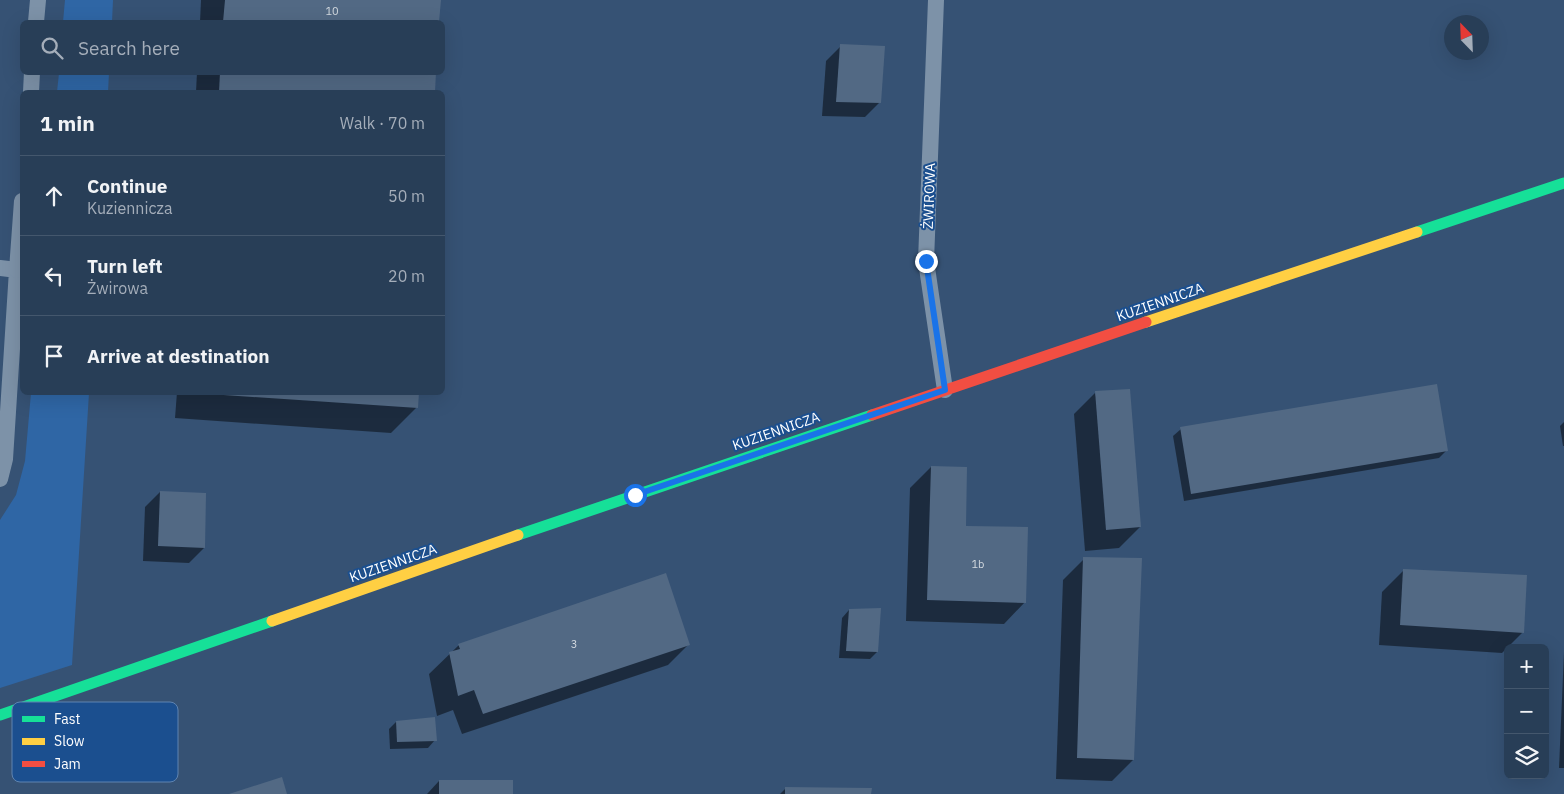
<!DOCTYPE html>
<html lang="en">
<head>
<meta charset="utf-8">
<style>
	:root { --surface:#283e57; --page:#30455d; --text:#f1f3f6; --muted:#a5aeba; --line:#44576d }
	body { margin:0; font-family:"IBM Plex Sans",sans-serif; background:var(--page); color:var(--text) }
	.controls { position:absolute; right:15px; bottom:15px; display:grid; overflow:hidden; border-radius:8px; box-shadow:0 5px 20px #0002 }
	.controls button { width:45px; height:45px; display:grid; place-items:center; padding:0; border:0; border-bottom:1px solid var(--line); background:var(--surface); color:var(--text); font:25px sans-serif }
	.compass { position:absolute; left:1444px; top:15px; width:45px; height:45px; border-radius:50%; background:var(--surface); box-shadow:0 5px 20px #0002; rotate:337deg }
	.stop { position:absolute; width:15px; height:15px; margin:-11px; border:4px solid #1a73e8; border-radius:50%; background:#fff }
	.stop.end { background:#1a73e8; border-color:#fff; box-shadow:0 1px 5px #0008 }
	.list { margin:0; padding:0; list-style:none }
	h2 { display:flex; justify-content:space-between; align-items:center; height:65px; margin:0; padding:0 20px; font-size:21px }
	h2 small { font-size:16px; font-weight:400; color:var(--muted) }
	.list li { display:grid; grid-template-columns:32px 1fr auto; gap:15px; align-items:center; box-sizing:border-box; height:80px; padding:0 20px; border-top:1px solid var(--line) }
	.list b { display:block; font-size:19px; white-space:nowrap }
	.list p { margin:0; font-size:16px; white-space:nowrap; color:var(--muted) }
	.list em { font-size:16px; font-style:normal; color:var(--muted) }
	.icon { flex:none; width:28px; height:28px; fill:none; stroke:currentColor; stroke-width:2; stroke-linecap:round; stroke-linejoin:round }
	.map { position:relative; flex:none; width:1564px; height:794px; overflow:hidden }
	.search { position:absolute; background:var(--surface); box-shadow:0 5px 20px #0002; left:20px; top:20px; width:425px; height:55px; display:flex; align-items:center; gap:12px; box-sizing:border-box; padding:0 18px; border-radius:8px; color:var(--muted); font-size:19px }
	.panel { position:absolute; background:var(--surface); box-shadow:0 5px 20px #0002; left:20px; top:90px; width:425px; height:305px; border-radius:8px }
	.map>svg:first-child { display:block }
	.green { fill:#2f66a5 }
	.shadow { fill:#0007 }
	.building { fill:#526984 }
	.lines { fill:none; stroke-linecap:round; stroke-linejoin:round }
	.lane { stroke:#7d92a8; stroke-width:16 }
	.fast { stroke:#16e098; stroke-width:11 }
	.slow { stroke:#ffcf43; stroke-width:11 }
	.jam { stroke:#f24e42; stroke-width:11 }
	.route { stroke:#1a73e8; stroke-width:6 }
	.labels { text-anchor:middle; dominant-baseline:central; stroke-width:4; stroke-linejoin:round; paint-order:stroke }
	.number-label { font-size:11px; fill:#d4dae0 }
	.street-label { font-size:14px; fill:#fff; stroke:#1b4f8f }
	.key { fill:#1b4f8f; stroke:#5f84b1; stroke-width:1 }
	.key-label { font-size:14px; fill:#fff }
</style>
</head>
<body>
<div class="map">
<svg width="1564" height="794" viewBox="0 0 1564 794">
	<rect width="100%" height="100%" fill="#365274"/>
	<g class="green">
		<path d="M65 0H113L112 22H63Z"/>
		<path d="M59 73H109L108 92H57Z"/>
		<path d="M31 393H89L72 665 0 688V520L16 495 25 461Z"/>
	</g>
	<g class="shadow">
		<path d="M201 0H439L438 22H200Z"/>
		<path d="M841 46 880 102 865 117 822 116 826 61Z"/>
		<path d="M197 72H435L434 92H196Z"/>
		<path d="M177 392H417V407L391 433 175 418Z"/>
		<path d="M1095 393 1140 527 1119 548 1085 551 1074 414Z"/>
		<path d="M1564 422V446H1563L1560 426Z"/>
		<path d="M1181 429 1447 450 1439 458 1184 501 1173 436Z"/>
		<path d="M931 467 965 527 1025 602 1004 624 906 621 910 488Z"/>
		<path d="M160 492 204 548 189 563 143 561 145 507Z"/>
		<path d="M1084 559 1133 760 1112 781 1056 779 1063 580Z"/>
		<path d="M1404 570 1523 632 1502 653 1379 645 1382 592Z"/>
		<path d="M849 610 877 652 870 659 839 658 842 618Z"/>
		<path d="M689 644 668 665 462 734 453 710 437 716 429 674 459 645Z"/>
		<path d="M1564 652V768H1559Z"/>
		<path d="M396 722 435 740 428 748 390 749 389 729Z"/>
		<path d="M439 781 512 794H427Z"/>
		<path d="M786 788 870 794H780Z"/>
	</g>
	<g class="building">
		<path d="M225 0H441L439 22H223Z"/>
		<path d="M840 44 885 46 881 103 836 102Z"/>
		<path d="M220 72H436L435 92H219Z"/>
		<path d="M1437 384 1448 451 1191 494 1180 427Z"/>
		<path d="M1130 389 1141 527 1106 530 1095 391Z"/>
		<path d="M209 392H419L418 408 209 394Z"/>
		<path d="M931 466 967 467 966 526 1028 527 1026 603 927 600Z"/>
		<path d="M160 491 206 493 205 548 158 546Z"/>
		<path d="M1083 557 1142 558 1134 760 1077 758Z"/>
		<path d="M1403 569 1527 575 1524 633 1400 625Z"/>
		<path d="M666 573 690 645 483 714 474 690 458 696 449 652 460 649 458 644Z"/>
		<path d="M881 608 878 652 846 651 849 609Z"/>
		<path d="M435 717 437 741 397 742 396 721Z"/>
		<path d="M282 777 287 794H229Z"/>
		<rect x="439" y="780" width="74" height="14"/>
		<path d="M785 787 872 788 871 794H785Z"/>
	</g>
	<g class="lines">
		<g class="lane">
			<path d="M936 0 926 261 945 390"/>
			<path d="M36 22 38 0"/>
			<path d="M31 92 32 72"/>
			<path d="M0 268 17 270 5 459 0 479"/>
			<path d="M17 270 22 201"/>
		</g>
		<g class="fast">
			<path d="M1417 232 1564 183"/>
			<path d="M518 535 872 415"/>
			<path d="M0 715 272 621"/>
		</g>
		<g class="slow">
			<path d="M1146 322 1417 232"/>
			<path d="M272 621 518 535"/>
		</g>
		<path class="jam" d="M872 415 1146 322"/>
	</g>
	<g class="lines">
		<path class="route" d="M635 495 945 390 926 261"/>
	</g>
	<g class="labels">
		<g class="number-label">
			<text x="332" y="11">10</text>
			<text x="978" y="564">1b</text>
			<text x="574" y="644">3</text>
		</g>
		<g class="street-label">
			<text transform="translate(929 196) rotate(-88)">ŻWIROWA</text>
			<text transform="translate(1160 302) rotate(-19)">KUZIENNICZA</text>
			<text transform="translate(776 431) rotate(-19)">KUZIENNICZA</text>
			<text transform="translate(393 563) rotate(-19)">KUZIENNICZA</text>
		</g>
	</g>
	<rect x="12" y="702" width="166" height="80" rx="8" class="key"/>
	<rect x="22" y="716" width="23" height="6" fill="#16e098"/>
	<rect x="22" y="738" width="23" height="7" fill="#ffcf43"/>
	<rect x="22" y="761" width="23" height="6" fill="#f24e42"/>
	<g class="key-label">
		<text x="54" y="724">Fast</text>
		<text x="54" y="746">Slow</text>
		<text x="54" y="769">Jam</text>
	</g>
</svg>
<div class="controls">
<button>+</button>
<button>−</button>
<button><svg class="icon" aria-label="layers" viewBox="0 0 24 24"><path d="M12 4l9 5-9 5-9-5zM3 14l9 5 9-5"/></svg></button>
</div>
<svg class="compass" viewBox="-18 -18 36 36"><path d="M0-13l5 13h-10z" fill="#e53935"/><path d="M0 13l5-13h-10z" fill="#a5aeba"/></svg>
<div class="stop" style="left:635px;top:495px"></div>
<div class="stop end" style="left:926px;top:261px"></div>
<div class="search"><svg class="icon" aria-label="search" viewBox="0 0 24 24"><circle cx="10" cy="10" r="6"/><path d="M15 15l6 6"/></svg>Search here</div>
<section class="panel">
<h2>1 min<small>Walk · 70 m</small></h2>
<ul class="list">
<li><svg class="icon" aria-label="ahead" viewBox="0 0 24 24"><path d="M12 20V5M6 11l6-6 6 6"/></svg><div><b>Continue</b><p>Kuziennicza</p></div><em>50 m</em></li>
<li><svg class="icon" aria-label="left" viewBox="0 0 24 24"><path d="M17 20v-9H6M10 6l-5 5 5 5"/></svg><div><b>Turn left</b><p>Żwirowa</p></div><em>20 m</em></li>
<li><svg class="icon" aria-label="arrive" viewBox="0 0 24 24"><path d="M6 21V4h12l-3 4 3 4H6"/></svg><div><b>Arrive at destination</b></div></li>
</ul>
</section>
</div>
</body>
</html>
